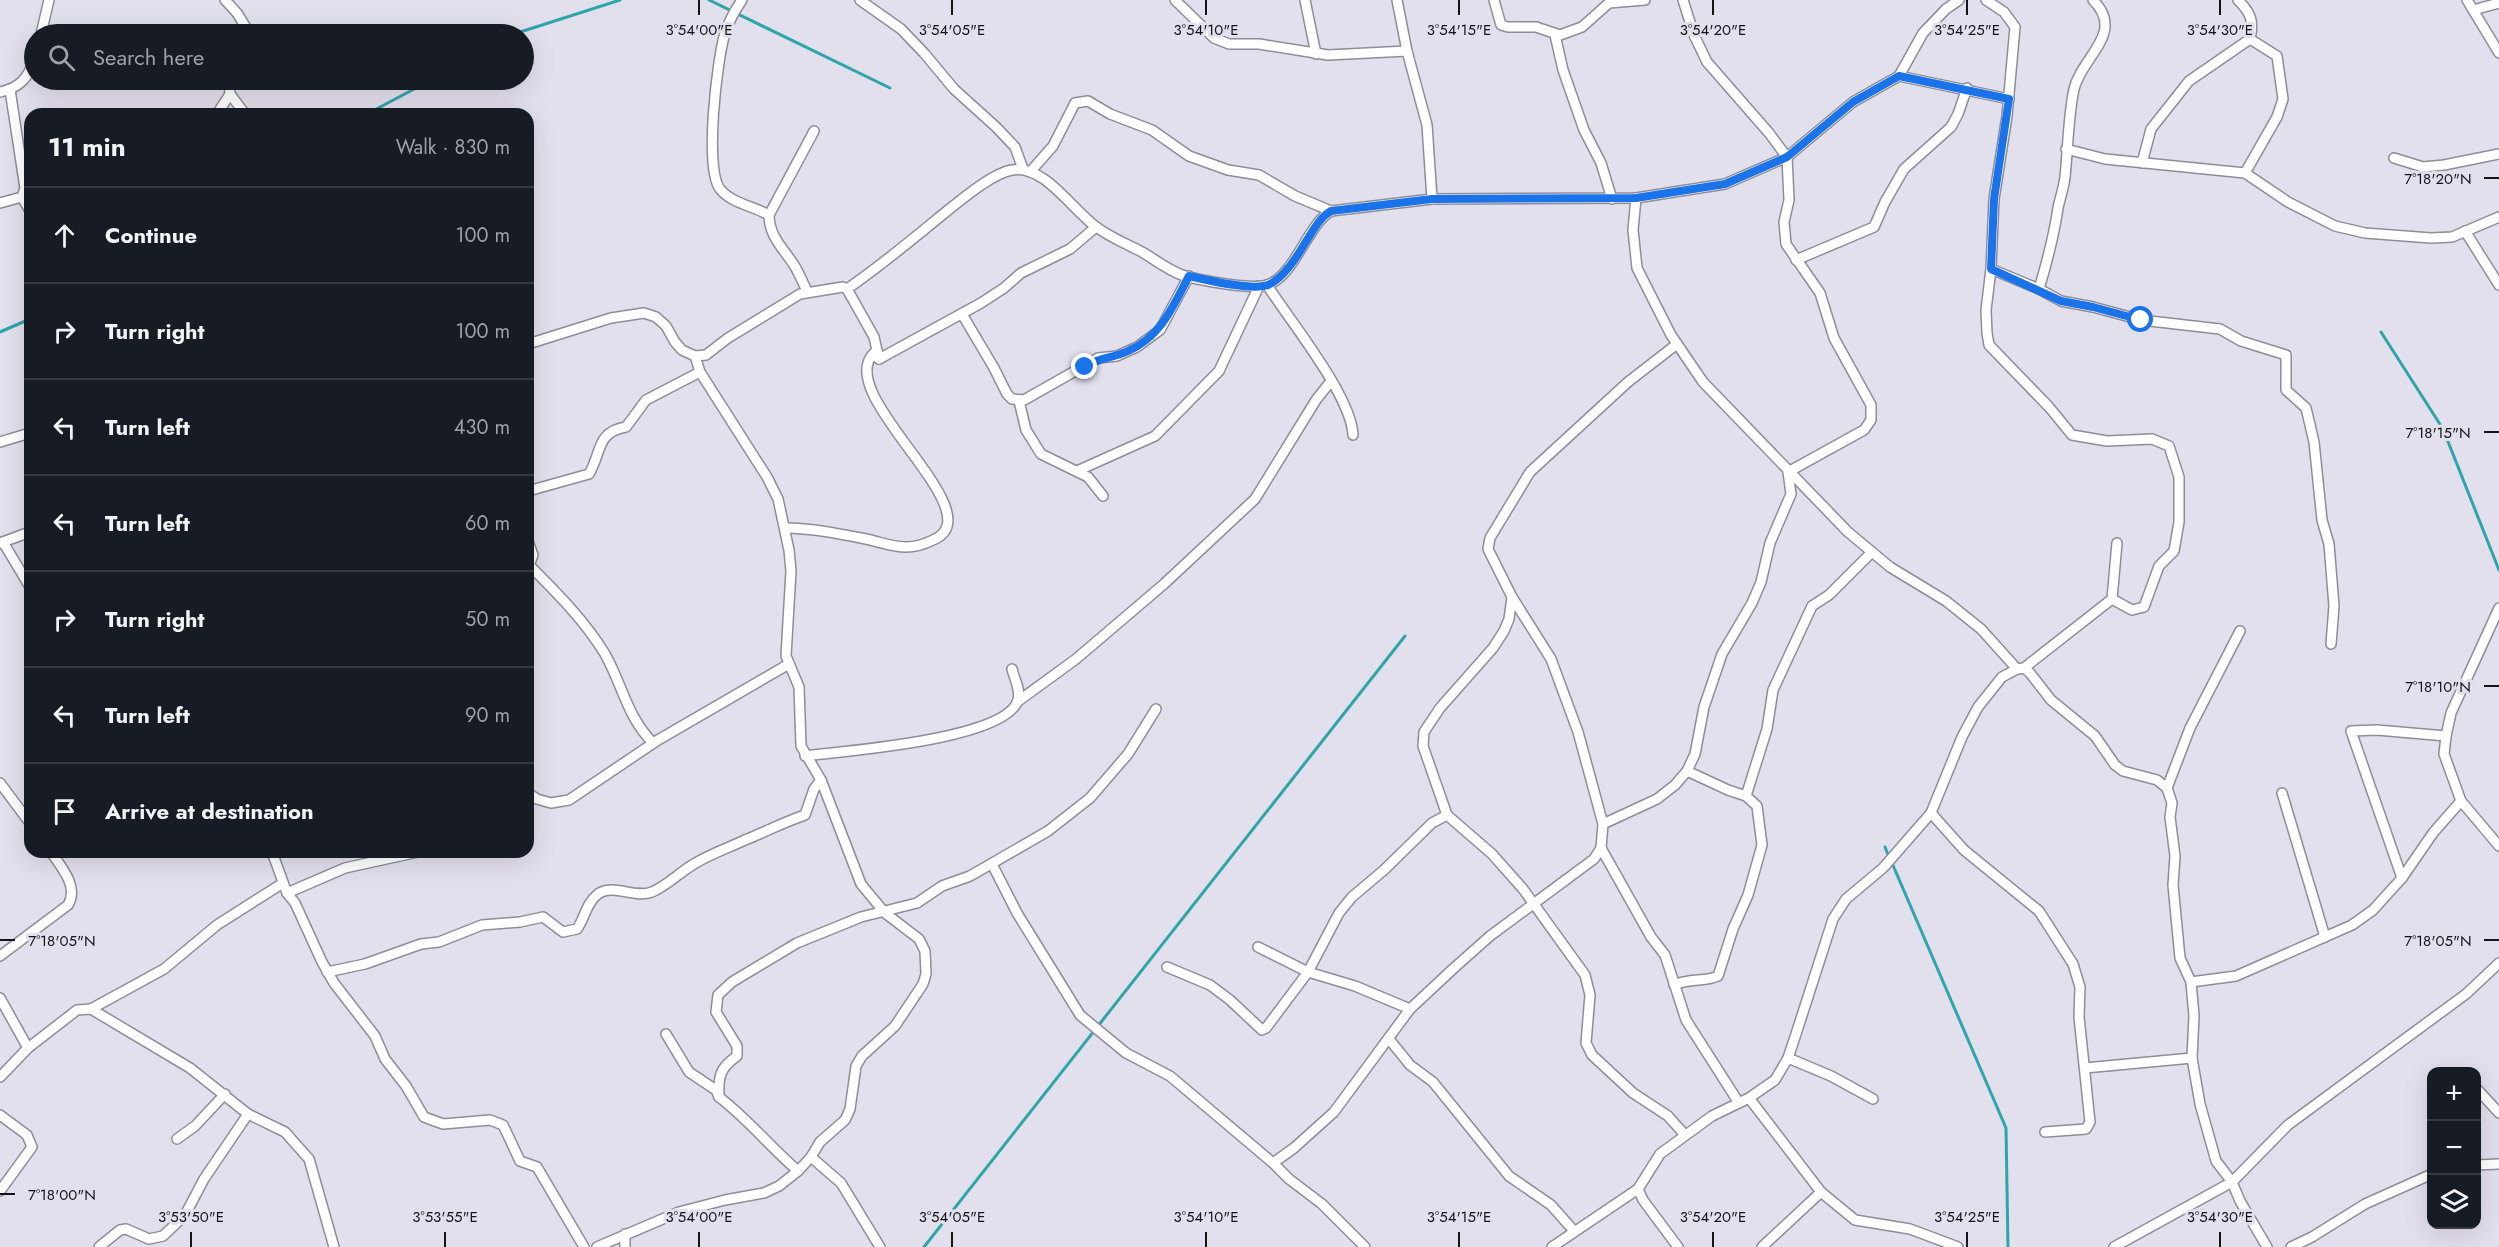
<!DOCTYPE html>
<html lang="en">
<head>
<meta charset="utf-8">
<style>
	:root { --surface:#171b24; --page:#20242c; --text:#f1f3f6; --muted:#9ea1a6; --line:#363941 }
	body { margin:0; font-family:Jost,sans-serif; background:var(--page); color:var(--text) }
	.controls { position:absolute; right:18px; bottom:18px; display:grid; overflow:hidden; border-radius:12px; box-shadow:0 6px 24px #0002 }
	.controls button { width:54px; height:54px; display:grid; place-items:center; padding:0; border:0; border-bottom:2px solid var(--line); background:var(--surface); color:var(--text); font:30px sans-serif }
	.stop { position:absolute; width:18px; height:18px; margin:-14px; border:4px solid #1a73e8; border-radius:50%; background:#fff }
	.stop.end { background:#1a73e8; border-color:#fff; box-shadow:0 2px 6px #0008 }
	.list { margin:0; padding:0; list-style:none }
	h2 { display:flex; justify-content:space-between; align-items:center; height:78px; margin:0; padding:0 24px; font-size:26px }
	h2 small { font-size:20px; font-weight:400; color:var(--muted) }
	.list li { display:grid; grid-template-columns:39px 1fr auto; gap:18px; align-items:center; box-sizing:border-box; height:96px; padding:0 24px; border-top:2px solid var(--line) }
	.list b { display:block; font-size:22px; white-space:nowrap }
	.list em { font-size:20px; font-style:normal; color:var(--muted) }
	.icon { flex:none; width:33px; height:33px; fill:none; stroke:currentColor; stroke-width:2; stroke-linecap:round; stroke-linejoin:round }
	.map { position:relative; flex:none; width:2499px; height:1247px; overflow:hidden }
	.search { position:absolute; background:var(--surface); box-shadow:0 6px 24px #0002; left:24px; top:24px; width:510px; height:66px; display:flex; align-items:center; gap:15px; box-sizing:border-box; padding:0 21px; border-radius:33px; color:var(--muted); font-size:22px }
	.panel { position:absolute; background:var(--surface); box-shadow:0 6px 24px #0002; left:24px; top:108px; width:510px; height:750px; border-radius:18px }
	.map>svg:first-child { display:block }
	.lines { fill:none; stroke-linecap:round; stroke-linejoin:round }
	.stream { stroke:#2da5ab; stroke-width:3 }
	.street-casing { stroke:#8f8c99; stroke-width:12 }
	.street { stroke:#fff; stroke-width:9 }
	.route { stroke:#1a73e8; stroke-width:8 }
	.ticks { fill:none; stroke:#141317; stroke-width:2 }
	.ticks-label { font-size:15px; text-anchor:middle; fill:#141317; stroke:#e3e0ed; stroke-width:6; stroke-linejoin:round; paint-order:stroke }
</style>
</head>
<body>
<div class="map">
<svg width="2499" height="1247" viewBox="0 0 2499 1247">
	<rect width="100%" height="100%" fill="#e3e0ed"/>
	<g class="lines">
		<g class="stream">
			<path d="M709 0 890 88"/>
			<path d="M514 34 620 0"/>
			<path d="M367 114 431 80"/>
			<path d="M0 332 30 319"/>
			<path d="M2381 332 2443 429 2499 570"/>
			<path d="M1885 847 1889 857"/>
			<path d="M1892 863 2006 1128 2008 1247"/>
			<path d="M924 1247 1405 636"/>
		</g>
		<g class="street-casing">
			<g id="street">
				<path d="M225 0 237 13 250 34"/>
				<path d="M742 0C735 10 729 21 725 33 717 59 704 169 720 189 731 203 753 206 769 215"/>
				<path d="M860 0 901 29 924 53 954 89 996 127 1015 147 1023 169"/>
				<path d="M1175 0 1214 38 1229 44H1259L1328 55 1407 51"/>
				<path d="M1305 0 1316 54"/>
				<path d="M1397 0 1407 51 1427 125 1432 199"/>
				<path d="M1494 0 1501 25 1508 27H1536L1560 35 1582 27 1609 3 1645 0"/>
				<path d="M1986 0 2004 12 2015 27 2007 116 1994 199 1991 269 1986 310 1987 333 1989 345 2049 407 2072 435 2107 441 2152 439 2169 446 2179 477V522L2174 551 2159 566 2144 607 2132 610 2112 599"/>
				<path d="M2093 0C2126 33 2082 56 2074 89 2068 118 2068 148 2065 177 2064 187 2060 198 2058 208 2054 236 2047 262 2039 289L2061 301 2093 307 2141 320 2220 329 2241 341 2286 355V390L2306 408 2314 442 2322 520 2329 544 2334 606 2331 644"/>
				<path d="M2238 0C2251 13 2254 21 2250 39"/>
				<path d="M2467 0 2499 53"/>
				<path d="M2473 10 2499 3"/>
				<path d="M41 34 49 0"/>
				<path d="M1555 35 1563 70 1584 130 1601 163 1612 199"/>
				<path d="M1899 76 2009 99"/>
				<path d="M229 80 230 94 245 114"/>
				<path d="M0 92C19 88 29 78 34 59"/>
				<path d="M217 114 230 94"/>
				<path d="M2066 149 2105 159 2245 173 2288 202 2335 226 2365 233 2431 238 2452 237 2499 217"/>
				<path d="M2394 158 2423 167 2444 165 2499 154"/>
				<path d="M2142 163 2151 129 2189 81 2250 39"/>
				<path d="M1030 172 1053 146 1075 103 1088 101 1110 114 1152 130 1189 156 1228 170 1259 175 1295 196 1331 211"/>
				<path d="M2245 173 2277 117 2283 99 2277 56 2250 39"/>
				<path d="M22 197 30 211"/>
				<path d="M1636 198 1633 230 1637 268 1671 335 1703 382 1848 532 1890 567 1946 601 1981 629 2017 669 2002 677 1978 707 1962 737 1931 813 1883 868 1846 899 1833 919 1796 1034 1788 1058 1775 1080 1749 1098 1712 1116 1660 1154 1638 1189 1643 1200 1678 1247"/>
				<path d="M0 203 22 197 25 188 10 90"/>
				<path d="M2465 231 2499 285"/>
				<path d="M1796 260 1874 227 1885 202 1904 169 1951 127 1958 114 1967 88"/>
				<path d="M1991 269 2039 289"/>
				<path d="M1267 285C1290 321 1351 395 1353 435"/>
				<path d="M847 289 874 337 879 359"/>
				<path d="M807 291C803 283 799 273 794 265 783 248 769 236 769 215L814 131"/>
				<path d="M962 314 994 368 1007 394 1012 399 1024 400 1098 358 1117 356 1137 347 1160 330 1189 276"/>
				<path d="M528 344 611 318 644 313 656 317 666 326 675 342 682 350 695 356 706 355 728 338 800 294 843 287 847 289C882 265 914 238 947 211 962 199 993 173 1012 170 1043 164 1070 207 1095 226 1109 237 1127 244 1142 252 1154 259 1168 270 1182 275 1197 280 1252 290 1267 285 1295 276 1307 225 1331 211L1432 199 1636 198 1725 184 1787 157 1853 102 1899 76 1923 33 1946 9 1959 0"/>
				<path d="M1677 344 1628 382 1530 472 1490 538 1488 549 1512 597 1509 619 1504 631 1493 648 1440 708 1424 732 1423 746 1447 815 1492 854 1523 889 1585 975 1590 995 1586 1043 1592 1055 1633 1093 1668 1116 1685 1135"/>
				<path d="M879 359 981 303 1004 288 1021 273 1070 249 1096 227"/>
				<path d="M1019 401 1026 430 1041 454 1088 477 1103 496"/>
				<path d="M0 442 30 433"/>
				<path d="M1077 471 1155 436 1219 371 1259 286"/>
				<path d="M528 491 589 474C602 452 596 432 626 427L646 400 700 372"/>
				<path d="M785 528C811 528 841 534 866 539 880 542 892 547 906 547 915 547 925 544 933 540 997 513 831 395 874 353L879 359"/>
				<path d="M528 541 533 555 528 568"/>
				<path d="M3 542 30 587"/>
				<path d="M0 543 30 532"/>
				<path d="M530 566C557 593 585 621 605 654 623 686 626 715 653 743"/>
				<path d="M1512 597 1551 659 1578 732 1603 824"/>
				<path d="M2499 608 2451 713 2446 736 2444 754 2461 801 2499 846"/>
				<path d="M2024 668 2112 599 2117 543"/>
				<path d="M2017 669 2024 668 2030 673 2051 700 2095 736 2115 765 2123 771 2157 780 2167 788 2172 803 2170 817 2175 856 2173 885 2180 958 2191 982 2194 1016 2192 1058 2200 1104 2216 1161 2232 1182 2240 1201 2267 1247"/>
				<path d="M1017 702 1076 659 1164 584 1255 499 1316 400 1331 381"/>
				<path d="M805 756C843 751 1006 740 1018 700 1021 690 1014 678 1012 669"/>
				<path d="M0 783 30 823"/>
				<path d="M2167 788 2190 728 2240 631"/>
				<path d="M528 793 537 799 551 803 569 800 658 740 789 664"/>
				<path d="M2282 793 2325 937"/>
				<path d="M1746 796 1767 729 1773 690 1812 606 1829 595 1872 552"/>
				<path d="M1931 813 1964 850 2039 911 2073 964 2080 987 2079 1017 2090 1122 2086 1129 2045 1132"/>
				<path d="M1601 848 1651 937 1665 955 1686 1020 1739 1103"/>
				<path d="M272 852 287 893 295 903 322 962 334 983 375 1036 385 1059 406 1086 424 1117 443 1124 490 1120 503 1125 520 1161 537 1167 584 1247"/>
				<path d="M992 864 1017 913 1080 1015 1126 1053 1170 1076 1273 1163 1294 1148 1334 1112 1410 1009 1454 968 1490 936 1594 859 1601 848 1603 824 1657 799 1675 785 1687 771 1695 754 1704 707 1722 654 1752 603 1761 582 1770 543 1791 494 1788 472 1864 430 1871 420V405L1834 338 1820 293 1786 244 1784 222 1789 200 1787 157 1769 133 1707 62 1694 35 1683 0"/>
				<path d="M2402 878 2351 731 2377 730 2446 736"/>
				<path d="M287 893 345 868 418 852"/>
				<path d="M0 956 68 905C79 887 62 868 51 852"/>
				<path d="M1167 967 1210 985 1230 1000 1262 1030 1266 1028 1308 972 1258 947"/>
				<path d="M327 972 365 964 421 944 439 942 482 925 520 922 543 917 563 932 577 929C585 918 586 903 598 894 614 883 634 899 652 892 667 886 680 872 694 864 710 854 728 848 745 840 765 832 784 822 805 815L814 789 821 780"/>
				<path d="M2191 982 2236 976 2352 925 2373 910 2402 878 2433 833 2461 801"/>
				<path d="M1674 985C1690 978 1706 982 1718 976L1733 929 1748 895 1762 845 1757 806 1746 796 1728 790 1687 771"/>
				<path d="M0 998 28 1048"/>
				<path d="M91 1009 164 969 217 925 283 883"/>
				<path d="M1410 1009 1355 986 1308 972 1339 913 1352 897 1384 870 1432 823 1447 815"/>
				<path d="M666 1034 689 1072 716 1090 719 1097"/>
				<path d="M1389 1039 1410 1065 1433 1082 1509 1176 1551 1205 1574 1231"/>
				<path d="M1788 1058 1831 1076 1873 1099"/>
				<path d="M2085 1068 2192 1058"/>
				<path d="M0 1077 28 1048 77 1010 91 1009 190 1068 248 1114 204 1179 185 1215 163 1236 149 1239 126 1229 120 1230 99 1247"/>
				<path d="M2477 1089 2499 1113"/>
				<path d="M1749 1098 1821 1192 1855 1220 1910 1229 1958 1247"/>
				<path d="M248 1114 285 1132 309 1159 334 1247"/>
				<path d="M0 1115 27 1135 32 1147 0 1191"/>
				<path d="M177 1139 195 1126 225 1094"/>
				<path d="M811 1157 841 1183 880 1247"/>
				<path d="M1273 1163 1289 1179 1322 1204 1365 1247"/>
				<path d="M2476 1165 2499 1164"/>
				<path d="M798 1171C770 1147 748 1119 719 1097 718 1076 720 1068 737 1056V1046L716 1012 718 995 732 982 797 943 861 917 917 903 942 886 970 876 1048 831 1090 798 1128 754 1156 709"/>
				<path d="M625 1234V1247"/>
				<path d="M597 1247 679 1212 725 1200 764 1193 779 1186 798 1171 811 1157 820 1142 845 1120 850 1109 856 1066 862 1056 895 1026 923 984 926 974 925 951 919 939 885 913 861 884 821 780 801 746 799 687 786 656 791 571 789 550 778 499 767 477 700 372 695 356"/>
				<path d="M1552 1247 1638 1189"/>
				<path d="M1762 1247 1821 1192"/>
				<path d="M2114 1247 2232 1182 2288 1125 2466 994 2499 963"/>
				<path d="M2291 1247 2312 1237 2365 1204 2432 1174"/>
			</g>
		</g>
		<use href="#street" class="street"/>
	</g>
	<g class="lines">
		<path class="route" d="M1085 367C1101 356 1112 359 1128 351 1161 337 1173 306 1189 276 1207 280 1251 291 1268 285 1284 278 1297 257 1305 243 1313 231 1319 218 1331 211L1432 199 1636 198 1725 184 1787 157 1853 102 1899 76 2009 99 1994 199 1991 269 2061 301 2093 307 2141 320"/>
	</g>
	<path class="ticks" d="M699 0V15M952 0V15M1206 0V15M1459 0V15M1713 0V15M1967 0V15M2220 0V15M2484 178H2499M2484 432H2499M2484 686H2499M0 940H15M2484 940H2499M0 1194H15M191 1232V1247M445 1232V1247M699 1232V1247M952 1232V1247M1206 1232V1247M1459 1232V1247M1713 1232V1247M1967 1232V1247M2220 1232V1247"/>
	<g class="ticks-label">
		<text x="699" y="35">3°54'00"E</text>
		<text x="952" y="35">3°54'05"E</text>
		<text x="1206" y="35">3°54'10"E</text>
		<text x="1459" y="35">3°54'15"E</text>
		<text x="1713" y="35">3°54'20"E</text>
		<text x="1967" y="35">3°54'25"E</text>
		<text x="2220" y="35">3°54'30"E</text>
		<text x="2438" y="184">7°18'20"N</text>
		<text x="2438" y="438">7°18'15"N</text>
		<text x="2438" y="692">7°18'10"N</text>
		<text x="62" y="946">7°18'05"N</text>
		<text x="2438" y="946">7°18'05"N</text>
		<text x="62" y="1200">7°18'00"N</text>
		<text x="191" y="1222">3°53'50"E</text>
		<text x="445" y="1222">3°53'55"E</text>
		<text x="699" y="1222">3°54'00"E</text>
		<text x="952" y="1222">3°54'05"E</text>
		<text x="1206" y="1222">3°54'10"E</text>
		<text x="1459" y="1222">3°54'15"E</text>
		<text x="1713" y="1222">3°54'20"E</text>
		<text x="1967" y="1222">3°54'25"E</text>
		<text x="2220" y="1222">3°54'30"E</text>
	</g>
</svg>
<div class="controls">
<button>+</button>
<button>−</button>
<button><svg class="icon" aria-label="layers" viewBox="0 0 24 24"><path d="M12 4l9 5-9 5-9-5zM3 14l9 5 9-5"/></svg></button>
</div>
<div class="stop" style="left:2141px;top:320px"></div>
<div class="stop end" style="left:1085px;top:367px"></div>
<div class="search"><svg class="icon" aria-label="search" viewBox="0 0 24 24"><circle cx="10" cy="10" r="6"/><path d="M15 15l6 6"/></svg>Search here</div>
<section class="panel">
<h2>11 min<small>Walk · 830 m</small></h2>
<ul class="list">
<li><svg class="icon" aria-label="ahead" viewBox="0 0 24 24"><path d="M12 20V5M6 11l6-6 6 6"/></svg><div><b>Continue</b></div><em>100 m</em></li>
<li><svg class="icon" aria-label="right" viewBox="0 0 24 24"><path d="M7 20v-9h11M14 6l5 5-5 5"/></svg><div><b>Turn right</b></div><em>100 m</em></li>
<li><svg class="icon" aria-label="left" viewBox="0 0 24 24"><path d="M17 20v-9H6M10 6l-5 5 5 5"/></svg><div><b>Turn left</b></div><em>430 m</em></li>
<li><svg class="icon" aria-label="left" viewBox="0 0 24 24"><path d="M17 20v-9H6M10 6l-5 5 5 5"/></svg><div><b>Turn left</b></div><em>60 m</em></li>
<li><svg class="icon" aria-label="right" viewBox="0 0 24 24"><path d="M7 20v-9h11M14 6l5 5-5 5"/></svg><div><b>Turn right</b></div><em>50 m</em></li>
<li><svg class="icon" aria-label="left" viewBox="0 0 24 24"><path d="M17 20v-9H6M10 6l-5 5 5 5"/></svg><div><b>Turn left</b></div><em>90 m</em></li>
<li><svg class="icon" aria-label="arrive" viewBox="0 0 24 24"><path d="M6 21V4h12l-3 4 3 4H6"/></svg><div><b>Arrive at destination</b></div></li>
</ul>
</section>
</div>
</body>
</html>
